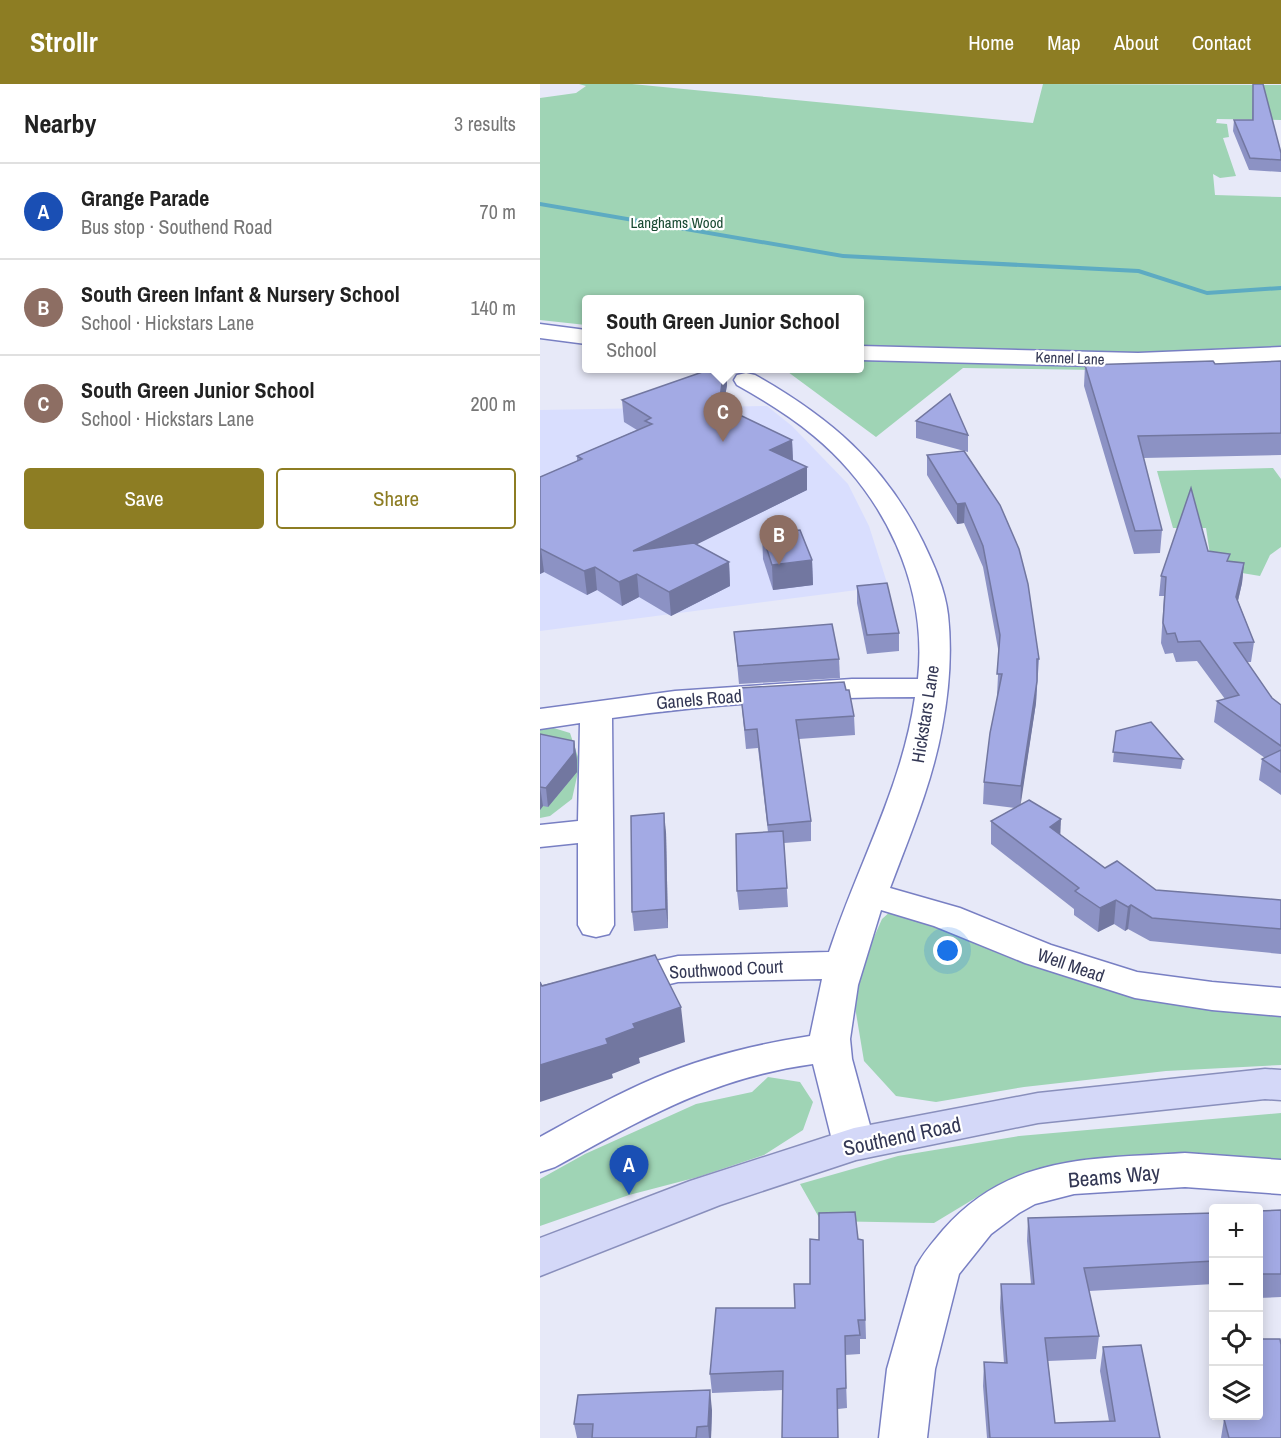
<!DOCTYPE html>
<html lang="en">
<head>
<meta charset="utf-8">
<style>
	:root { --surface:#fff; --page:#f2f2f2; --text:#222; --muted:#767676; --line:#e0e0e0; --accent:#8d7d23 }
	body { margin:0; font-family:"Archivo Narrow",sans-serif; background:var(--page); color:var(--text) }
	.controls { position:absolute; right:18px; bottom:18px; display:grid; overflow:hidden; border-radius:6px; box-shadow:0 3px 15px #0003 }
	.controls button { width:54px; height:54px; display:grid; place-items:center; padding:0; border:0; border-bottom:2px solid var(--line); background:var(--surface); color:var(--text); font:30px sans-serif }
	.you { position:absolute; left:408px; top:867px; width:21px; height:21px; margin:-15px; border:4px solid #fff; border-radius:50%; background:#1a73e8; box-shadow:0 0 0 9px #1a73e833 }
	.badge { display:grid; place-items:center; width:39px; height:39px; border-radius:50%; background:var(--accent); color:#fff; font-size:20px; font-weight:700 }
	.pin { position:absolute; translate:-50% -50px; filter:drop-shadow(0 2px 3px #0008) }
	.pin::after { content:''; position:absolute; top:32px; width:21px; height:18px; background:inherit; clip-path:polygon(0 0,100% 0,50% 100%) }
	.popup { position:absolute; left:42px; top:211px; width:282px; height:78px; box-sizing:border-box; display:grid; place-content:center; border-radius:6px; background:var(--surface); filter:drop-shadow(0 2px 4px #0005); font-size:20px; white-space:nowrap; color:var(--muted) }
	.popup b { font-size:22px; color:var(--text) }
	.popup::after { content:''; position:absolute; left:50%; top:100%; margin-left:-12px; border:12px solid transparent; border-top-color:var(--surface) }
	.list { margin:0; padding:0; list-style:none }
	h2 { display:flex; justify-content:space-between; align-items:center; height:78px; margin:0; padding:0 24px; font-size:26px }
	h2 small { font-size:20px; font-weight:400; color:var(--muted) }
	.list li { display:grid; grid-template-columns:39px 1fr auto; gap:18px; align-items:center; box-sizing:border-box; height:96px; padding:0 24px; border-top:2px solid var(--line) }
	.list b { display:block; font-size:22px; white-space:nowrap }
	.list p { margin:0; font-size:20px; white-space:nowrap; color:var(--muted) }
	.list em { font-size:20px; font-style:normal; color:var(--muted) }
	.actions { display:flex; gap:12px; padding:18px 24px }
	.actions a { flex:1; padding:14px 0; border:2px solid var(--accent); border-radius:6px; text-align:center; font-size:21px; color:var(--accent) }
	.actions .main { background:var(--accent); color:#fff }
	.icon { flex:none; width:33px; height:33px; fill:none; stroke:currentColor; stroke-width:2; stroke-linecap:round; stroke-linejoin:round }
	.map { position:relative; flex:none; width:741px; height:1354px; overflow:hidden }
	header { display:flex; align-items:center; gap:36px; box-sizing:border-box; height:84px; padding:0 30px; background:var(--accent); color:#fff }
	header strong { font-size:28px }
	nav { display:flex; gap:33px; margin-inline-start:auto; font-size:21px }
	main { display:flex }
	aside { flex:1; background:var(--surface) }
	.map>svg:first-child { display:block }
	.built { fill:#d9defe }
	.green { fill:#9fd4b5 }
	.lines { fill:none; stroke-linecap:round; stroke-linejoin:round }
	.stream { fill:#5dabc2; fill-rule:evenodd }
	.minor-casing { stroke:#787fc3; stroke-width:3 }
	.major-casing { stroke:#898fbc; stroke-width:3 }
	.minor { fill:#fff; fill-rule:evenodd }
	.major { fill:#d4d8f8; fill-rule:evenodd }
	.wall { fill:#8c92c4 }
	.shaded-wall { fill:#7277a0 }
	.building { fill:#a3aae4; stroke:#7277a0; stroke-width:1.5 }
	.labels { text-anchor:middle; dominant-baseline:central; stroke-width:4.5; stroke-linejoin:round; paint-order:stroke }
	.far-park-label { font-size:15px; fill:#184931; stroke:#fff }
	.far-street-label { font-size:15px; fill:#333754; stroke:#fff }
	.street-label { font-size:18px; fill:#333754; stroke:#fff }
	.near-street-label { font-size:21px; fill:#333754; stroke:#fff }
</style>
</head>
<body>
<header>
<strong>Strollr</strong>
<nav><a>Home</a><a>Map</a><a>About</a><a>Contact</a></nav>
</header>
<main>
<aside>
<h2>Nearby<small>3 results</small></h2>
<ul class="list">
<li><span class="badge" style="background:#1a4fb4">A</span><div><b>Grange Parade</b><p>Bus stop · Southend Road</p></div><em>70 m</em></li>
<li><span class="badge" style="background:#8d6e63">B</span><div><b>South Green Infant &amp; Nursery School</b><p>School · Hickstars Lane</p></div><em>140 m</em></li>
<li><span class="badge" style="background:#8d6e63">C</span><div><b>South Green Junior School</b><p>School · Hickstars Lane</p></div><em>200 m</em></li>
</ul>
<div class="actions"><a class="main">Save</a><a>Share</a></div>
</aside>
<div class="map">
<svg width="741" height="1354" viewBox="0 0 741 1354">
	<rect width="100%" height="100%" fill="#e7e9f8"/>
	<path class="built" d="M227 322 252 342 308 400 329 442 348 502 0 547V326Z"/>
	<g class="green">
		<path d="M39 0H92L493 39 503 0 741 1V36L677 35 676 39 687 40 689 53 683 54 696 92 680 94 673 90 675 111 741 113V270L617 287 423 284 336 353 248 288 237 285 320 284V216H46V241L0 236V14L36 9 46 2Z"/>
		<path d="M733 384 741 395V463L730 471 720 492 672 484 666 444H633L617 387Z"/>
		<path d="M4 641 30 649 40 679 32 715 10 732 0 734V642Z"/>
		<path d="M352 826 546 887 741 914V981L626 987 484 1003 396 1018 356 1012 324 977 315 923 323 878 342 835Z"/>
		<path d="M228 993 260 998 273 1018 263 1046 224 1071 158 1093 89 1111 0 1142V1095L45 1070 156 1020 212 1008Z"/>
		<path d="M741 1029V1076L547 1086 447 1107 394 1139 281 1137 260 1100 358 1072 479 1052Z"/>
	</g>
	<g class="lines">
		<path class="stream" d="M0 118 303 170 599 185 667 207 741 202V206L667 211 598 189 303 174 0 122Z"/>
		<g class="minor-casing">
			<g id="minor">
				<path d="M0 240 46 246V260L0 254Z"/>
				<path d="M320 262 598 269 741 263V277L598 283 320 276Z"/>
				<path d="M206 289 215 291C289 333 344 379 383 458 394 481 405 505 408 531 412 568 409 607 402 644 392 699 370 751 350 804L420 824 511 861 597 888 672 898 741 904V932L672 926 595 914 485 879 394 842 341 826 318 901 310 955 312 975 335 1060 329 1071 314 1076 299 1071 293 1060 273 980C171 994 103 1035 15 1083L0 1088V1053C38 1032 75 1011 115 994 164 973 218 960 270 952L282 895 138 898 0 931V903L138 872 289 868C317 782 362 704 375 613 274 613 172 620 72 634L74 841 69 850 56 853 43 850 38 841V759L0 763V741L38 737 40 639 0 645V625L135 607 312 595H378C388 502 345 411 274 352 250 332 224 316 197 301L194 296 197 291Z"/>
				<path d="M645 1069 741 1076V1110L645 1103 534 1110 495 1120 479 1129 451 1150 419 1190 395 1285 387 1354H339L347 1285 376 1183C383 1169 393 1158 403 1146 469 1070 553 1075 645 1069Z"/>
			</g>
		</g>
		<g class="major-casing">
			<path id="major" d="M725 985 741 986V1016L725 1015 498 1039 316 1076 180 1121 0 1192V1154L150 1097 314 1044 498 1009Z"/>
		</g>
		<use href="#minor" class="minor"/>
		<use href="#major" class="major"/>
	</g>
	<g class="wall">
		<path d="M713 0 741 69V88L709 86 693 47 694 36H712Z"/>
		<path d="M741 277V371L603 374 622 446 620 469 594 470 544 302 545 281 675 280Z"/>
		<path d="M171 285H186L187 301 183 323 252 356 253 377 267 406 156 460 189 478 190 502 131 532 99 513 82 522 57 506 47 511 4 488 0 490V393L37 377V372L97 346 84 338 82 316Z"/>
		<path d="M376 337 428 351V368L376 354Z"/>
		<path d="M424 367 499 575 496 619 480 721 565 784 616 806 741 816V870L610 857 588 845 585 847 574 840 558 848 534 831V825L451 760V737L475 724 443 720 444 698 458 612H457L459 570 443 483 424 439 417 440 387 391V371Z"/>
		<path d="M222 450 272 476 273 501 233 506 223 475Z"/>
		<path d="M689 477 704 479 702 499 698 517 714 558 711 578H707L732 614 741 621V711L719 696 722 675 725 674 674 638 677 617 685 615 657 577 636 578 633 569 625 570 621 559 624 512H619L621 492Z"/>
		<path d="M317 502 359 549V567L327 570 317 519Z"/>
		<path d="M194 548 299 575 300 594 199 600Z"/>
		<path d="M200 604 306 606 314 632 315 651 259 655 271 737V757L244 759 248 823 199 826 197 807 228 748 218 664 206 665Z"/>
		<path d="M576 647 643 675 641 685 573 678Z"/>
		<path d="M0 650 34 657 37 676V688L8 723 3 722 0 726Z"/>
		<path d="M126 748 128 844 94 847 92 828Z"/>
		<path d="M741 1126V1213L718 1214V1127Z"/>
		<path d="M674 1129V1200L549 1207 559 1252 556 1275 508 1277 515 1339 569 1337 560 1287 563 1263 620 1354H447L443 1302 444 1278 464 1279 460 1224 461 1200H491L487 1157 488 1134Z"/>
		<path d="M318 1155 323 1156 326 1255H320V1270L305 1271 307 1324 298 1325 243 1306 172 1309 170 1290 255 1224 270 1200 279 1156Z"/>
		<path d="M172 1326 171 1354H37L34 1340Z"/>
		<path d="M690 1332H718L741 1354H681L684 1335 690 1334Z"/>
	</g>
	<g class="shaded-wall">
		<path d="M184 285H186L187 301 180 343 179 321Z"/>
		<path d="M252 356 253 378 230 366Z"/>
		<path d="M267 383V406L97 490 99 513 82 522 79 498 93 467Z"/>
		<path d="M425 419 424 439 417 440V420Z"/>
		<path d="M0 465H1L4 488 0 490Z"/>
		<path d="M272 476 273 501 233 506 232 481Z"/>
		<path d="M189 478 190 502 131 532 129 508Z"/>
		<path d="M704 479 702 499 694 533 696 513Z"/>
		<path d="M55 483 57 506 47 511 44 487Z"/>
		<path d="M497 597 496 619 480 725 481 702Z"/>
		<path d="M34 657 37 676V688L8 723 6 704Z"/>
		<path d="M0 703 3 722 0 726Z"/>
		<path d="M124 729 126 748 128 844 126 825Z"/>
		<path d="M521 735 520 758 510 743Z"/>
		<path d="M576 816 574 840 558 848 560 824Z"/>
		<path d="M591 821 588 845 585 847 588 823Z"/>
		<path d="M141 923 145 958 99 974 100 979 72 990 73 994 0 1018V981L66 955 93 940Z"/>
		<path d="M170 1306 172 1326 171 1354H169L168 1342Z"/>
	</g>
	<g class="building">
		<path d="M713 0H723L741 69V76L710 74 694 36H713Z"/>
		<path d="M673 277 675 280 741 277V349L598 352 622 446 595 447 545 281Z"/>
		<path d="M171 285H184L179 321 252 356 230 366 267 383 93 467 154 459 189 478 129 508 97 490 79 498 55 483 44 487 1 465H0V393L42 375 37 372 112 340 105 337 111 334 82 316Z"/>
		<path d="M410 310 428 351 376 337Z"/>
		<path d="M424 367 460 421 479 465 488 500 499 575H497V597L481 702 444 698 450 649 462 590H457L460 551 443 462 425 419 417 420 387 371Z"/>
		<path d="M651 404 668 467 690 470 687 477 704 479 696 513 714 558 694 559 732 614 741 621V662L677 617 699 611 660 557 638 558 635 549 627 550 623 539 626 493 621 492Z"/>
		<path d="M260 446 272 476 232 481 222 450Z"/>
		<path d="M347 499 359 549 327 551 317 502Z"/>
		<path d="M292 540 299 575 198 582 194 548Z"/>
		<path d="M304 598 306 606H309L314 632 256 636 271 737 228 741 217 645 205 646 200 604Z"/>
		<path d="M611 638 643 675 573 668 576 647Z"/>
		<path d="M0 650 34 657V669L6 704 0 703Z"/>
		<path d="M741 666V688L722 675Z"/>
		<path d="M489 716 521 735 510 743 565 784 577 777 616 806 741 816V845L612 834 591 821 588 823 576 816 560 824 535 807 539 804 451 737Z"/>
		<path d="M124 729 126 825 92 828 91 732Z"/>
		<path d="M243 747 247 804 197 807 196 750Z"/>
		<path d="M115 871 141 923 93 940 95 944 66 955 68 960 0 981V898L2 902Z"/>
		<path d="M741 1126V1190H718V1127Z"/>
		<path d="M315 1128 318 1155 323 1156 325 1236H318L320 1251 305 1252 306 1304 297 1305 298 1354H242L243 1287 170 1290 176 1224H255L254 1200H270V1155L279 1156V1129Z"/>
		<path d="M674 1129V1177L544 1184 559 1252 505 1254 515 1339 575 1337 563 1263 601 1261 620 1354H450L444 1278 467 1279 461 1200H494L488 1134Z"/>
		<path d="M718 1255H740L741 1261V1354H689L684 1335 701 1332H718Z"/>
		<path d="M170 1306 168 1342 157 1343 156 1354H52L53 1340H34L38 1311Z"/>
	</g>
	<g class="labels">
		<g class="far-park-label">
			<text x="137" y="138">Langhams Wood</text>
		</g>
		<g class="far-street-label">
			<text transform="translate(530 274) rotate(2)">Kennel Lane</text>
		</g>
		<g class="street-label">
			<text transform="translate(159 615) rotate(-5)">Ganels Road</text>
			<text transform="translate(385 630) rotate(-81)">Hickstars Lane</text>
			<text transform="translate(531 881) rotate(19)">Well Mead</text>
			<text transform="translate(186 885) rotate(-3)">Southwood Court</text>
		</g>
		<g class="near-street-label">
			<text transform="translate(362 1052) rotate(-12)">Southend Road</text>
			<text transform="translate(574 1092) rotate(-5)">Beams Way</text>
		</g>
	</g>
</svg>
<div class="controls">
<button>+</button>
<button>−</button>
<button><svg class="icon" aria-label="locate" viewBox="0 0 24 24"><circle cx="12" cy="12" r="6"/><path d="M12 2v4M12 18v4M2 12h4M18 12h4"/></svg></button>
<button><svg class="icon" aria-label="layers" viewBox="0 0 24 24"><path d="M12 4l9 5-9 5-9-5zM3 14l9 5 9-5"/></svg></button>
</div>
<div class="you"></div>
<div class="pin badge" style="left:89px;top:1111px;background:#1a4fb4">A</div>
<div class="pin badge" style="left:239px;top:481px;background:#8d6e63">B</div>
<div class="pin badge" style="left:183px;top:358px;background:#8d6e63">C</div>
<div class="popup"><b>South Green Junior School</b>School</div>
</div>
</main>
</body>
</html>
